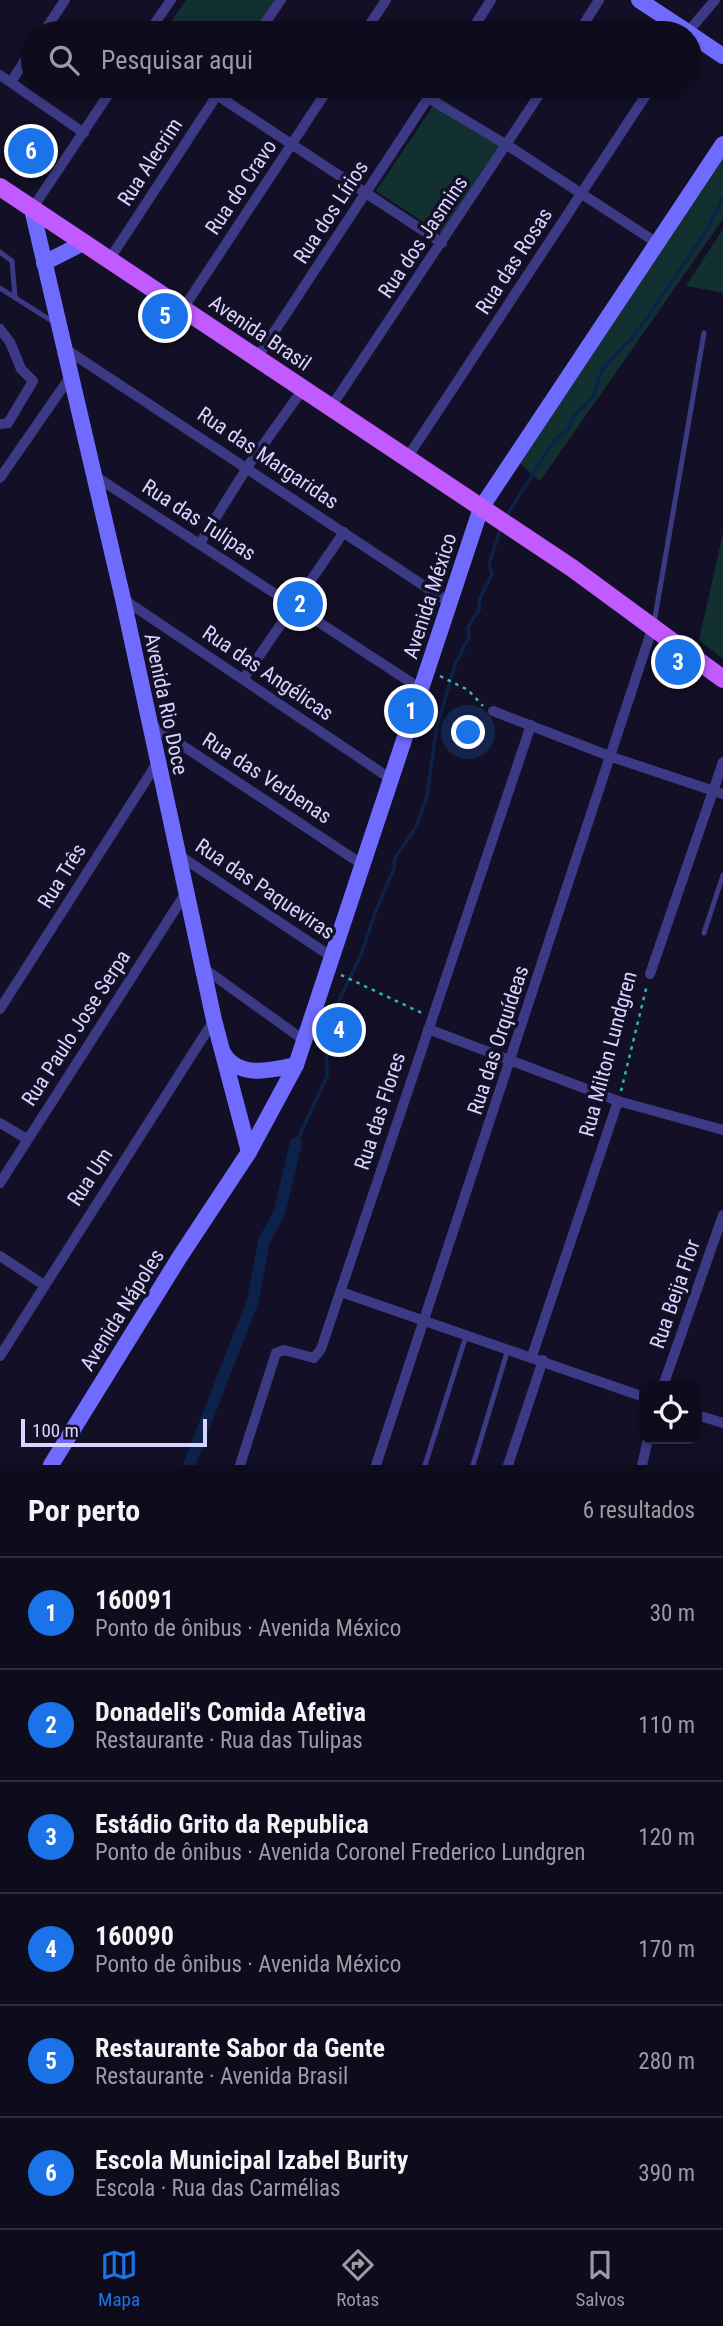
<!DOCTYPE html>
<html lang="pt">
<head>
<meta charset="utf-8">
<style>
	:root { --surface:#0e0b1c; --page:#171425; --text:#f1f3f6; --muted:#9b9ba3; --line:#2e2b3b; --accent:#1a73e8 }
	body { margin:0; font-family:"Roboto Condensed",sans-serif; background:var(--page); color:var(--text) }
	.controls { position:absolute; right:21px; bottom:21px; display:grid; overflow:hidden; border-radius:14px; box-shadow:0 4px 10px #0003 }
	.controls button { width:63px; height:63px; display:grid; place-items:center; padding:0; border:0; border-bottom:2px solid var(--line); background:var(--surface); color:var(--text); font:35px sans-serif }
	.scale { position:absolute; left:21px; bottom:18px; width:186px; box-sizing:border-box; padding-left:7px; border:4px solid #d9d4ff; border-top:0; font-size:19px; line-height:24px; white-space:nowrap; color:#d9d4ff; -webkit-text-stroke:5px #130f26; paint-order:stroke }
	.you { position:absolute; left:469px; top:733px; width:24px; height:24px; margin:-18px; border:5px solid #fff; border-radius:50%; background:#1a73e8; box-shadow:0 0 0 10px #1a73e833 }
	.badge { display:grid; place-items:center; width:46px; height:46px; border-radius:50%; background:var(--accent); color:#fff; font-size:23px; font-weight:700 }
	.pin { position:absolute; translate:-50% -50%; border:4px solid #fff; box-shadow:0 2px 7px #0006 }
	.list { margin:0; padding:0; list-style:none }
	h2 { display:flex; justify-content:space-between; align-items:center; height:91px; margin:0; padding:0 28px; font-size:30px }
	h2 small { font-size:23px; font-weight:400; color:var(--muted) }
	.list li { display:grid; grid-template-columns:46px 1fr auto; gap:21px; align-items:center; box-sizing:border-box; height:112px; padding:0 28px; border-top:2px solid var(--line) }
	.list b { display:block; font-size:26px; white-space:nowrap }
	.list p { margin:0; font-size:23px; white-space:nowrap; color:var(--muted) }
	.list em { font-size:23px; font-style:normal; color:var(--muted) }
	.icon { flex:none; width:38px; height:38px; fill:none; stroke:currentColor; stroke-width:2; stroke-linecap:round; stroke-linejoin:round }
	.map { position:relative; flex:none; width:723px; height:1465px; overflow:hidden }
	.search { position:absolute; background:var(--surface); box-shadow:0 4px 10px #0003; left:21px; right:21px; top:21px; height:77px; display:flex; align-items:center; gap:18px; box-sizing:border-box; padding:0 24px; border-radius:38px; color:var(--muted); font-size:26px }
	.sheet { height:763px; background:var(--surface) }
	nav { display:flex; justify-content:space-around; align-items:center; box-sizing:border-box; height:98px; border-top:2px solid var(--line); background:var(--surface); font-size:19px; color:var(--muted) }
	nav a { display:grid; justify-items:center; gap:4px }
	nav .on { color:var(--accent) }
	.map>svg:first-child { display:block }
	.green { fill:#12302f }
	.lines { fill:none; stroke-linecap:round; stroke-linejoin:round }
	.stream { stroke:#0c2248; stroke-width:3.5 }
	.canal { stroke:#0c2248; stroke-width:12 }
	.path { stroke:#2fb8b0; stroke-width:2.5; stroke-dasharray:3.5 5; stroke-linecap:butt }
	.lane { stroke:#3d3a85; stroke-width:5 }
	.street { stroke:#3d3a85; stroke-width:10 }
	.secondary { stroke:#6f6bff; stroke-width:16 }
	.primary { stroke:#c25bff; stroke-width:18 }
	.labels { text-anchor:middle; dominant-baseline:central; stroke-width:7; stroke-linejoin:round; paint-order:stroke }
	.street-label { font-size:21px; fill:#d9d4ff; stroke:#130f26 }
</style>
</head>
<body>
<div class="map">
<svg width="723" height="1465" viewBox="0 0 723 1465">
	<rect width="100%" height="100%" fill="#130f26"/>
	<g class="green">
		<path d="M186 0H279L257 33H163Z"/>
		<path d="M439 97 506 142 443 235 376 191Z"/>
		<path d="M723 148V219L540 481 514 458Z"/>
		<path d="M723 229V293L686 286Z"/>
		<path d="M723 533V659L699 640Z"/>
	</g>
	<g class="lines">
		<g class="stream">
			<path d="M505 518 554 441 568 429 573 417 593 397 602 370 638 331 705 233 723 197"/>
			<path d="M296 1143 327 1076 326 1045 332 1015 361 955 375 913 394 868 395 858 416 827 427 797 436 730 455 665 469 637 468 627 480 608 479 600 492 574 489 564 501 528"/>
		</g>
		<path class="canal" d="M189 1465 253 1300 264 1241 279 1214 296 1143"/>
		<g class="path">
			<path d="M440 676 468 690 483 706"/>
			<path d="M341 975 424 1014"/>
			<path d="M621 1091 647 985"/>
		</g>
		<g class="lane">
			<path d="M0 252 12 261 15 298"/>
			<path d="M0 288 55 323"/>
			<path d="M654 623 704 333"/>
			<path d="M704 933 723 875"/>
			<path d="M425 1465 466 1336"/>
			<path d="M473 1465 508 1349"/>
		</g>
		<g class="street">
			<path d="M43 33 65 0"/>
			<path d="M148 33 171 0"/>
			<path d="M258 33 281 0"/>
			<path d="M364 33 386 0"/>
			<path d="M470 33 491 0"/>
			<path d="M578 33 599 0"/>
			<path d="M687 33 715 0"/>
			<path d="M0 75 84 133"/>
			<path d="M11 82 33 48"/>
			<path d="M203 86 442 243"/>
			<path d="M428 98 507 145 657 243"/>
			<path d="M32 209 114 86"/>
			<path d="M109 260 223 86"/>
			<path d="M183 309 330 86"/>
			<path d="M0 329 10 342 21 369 33 381 8 423 0 424"/>
			<path d="M64 348 450 603"/>
			<path d="M257 358 436 86"/>
			<path d="M331 407 545 86"/>
			<path d="M407 458 652 86"/>
			<path d="M95 476 421 689"/>
			<path d="M0 478 70 377"/>
			<path d="M200 543 248 466 303 389"/>
			<path d="M123 599 391 779"/>
			<path d="M244 678 344 532"/>
			<path d="M493 711 612 757 723 794"/>
			<path d="M150 724 363 865"/>
			<path d="M177 854 332 957"/>
			<path d="M202 967 305 1041"/>
			<path d="M650 974 723 762"/>
			<path d="M0 1009 157 763"/>
			<path d="M428 1029 618 1101 723 1130"/>
			<path d="M0 1123 27 1139"/>
			<path d="M0 1183 185 894"/>
			<path d="M0 1256 44 1285"/>
			<path d="M341 1292 644 1397"/>
			<path d="M0 1356 214 1020"/>
			<path d="M532 1356 618 1101"/>
			<path d="M663 1386 723 1215"/>
			<path d="M697 1415 723 1423"/>
			<path d="M240 1465 276 1353 284 1350 314 1358 321 1349 531 725"/>
			<path d="M376 1465 653 626"/>
			<path d="M508 1465 543 1360"/>
			<path d="M642 1465 648 1439"/>
		</g>
		<g class="secondary">
			<path d="M639 0 689 33"/>
			<path d="M690 34 723 56"/>
			<path d="M32 209 123 599 214 1020 249 1152"/>
			<path d="M44 263 83 243"/>
			<path d="M224 1054C239 1079 273 1070 296 1065"/>
			<path d="M51 1465 179 1258 249 1152 296 1065 481 508 723 144"/>
		</g>
		<path class="primary" d="M0 187 572 568 723 679"/>
	</g>
	<g class="labels">
		<g class="street-label">
			<text transform="translate(150 162) rotate(-57)">Rua Alecrim</text>
			<text transform="translate(241 187) rotate(-56)">Rua do Cravo</text>
			<text transform="translate(331 212) rotate(-57)">Rua dos Lírios</text>
			<text transform="translate(423 237) rotate(-56)">Rua dos Jasmins</text>
			<text transform="translate(514 261) rotate(-57)">Rua das Rosas</text>
			<text transform="translate(260 333) rotate(34)">Avenida Brasil</text>
			<text transform="translate(268 458) rotate(34)">Rua das Margaridas</text>
			<text transform="translate(199 520) rotate(33)">Rua das Tulipas</text>
			<text transform="translate(430 596) rotate(-72)">Avenida México</text>
			<text transform="translate(268 673) rotate(34)">Rua das Angélicas</text>
			<text transform="translate(166 704) rotate(78)">Avenida Rio Doce</text>
			<text transform="translate(267 778) rotate(33)">Rua das Verbenas</text>
			<text transform="translate(62 876) rotate(-58)">Rua Três</text>
			<text transform="translate(265 889) rotate(34)">Rua das Paqueviras</text>
			<text transform="translate(76 1028) rotate(-57)">Rua Paulo Jose Serpa</text>
			<text transform="translate(498 1040) rotate(-72)">Rua das Orquídeas</text>
			<text transform="translate(608 1054) rotate(-75)">Rua Milton Lundgren</text>
			<text transform="translate(380 1111) rotate(-72)">Rua das Flores</text>
			<text transform="translate(90 1177) rotate(-57)">Rua Um</text>
			<text transform="translate(675 1294) rotate(-71)">Rua Beija Flor</text>
			<text transform="translate(122 1310) rotate(-58)">Avenida Nápoles</text>
		</g>
	</g>
</svg>
<div class="controls">
<button><svg class="icon" aria-label="locate" viewBox="0 0 24 24"><circle cx="12" cy="12" r="6"/><path d="M12 2v4M12 18v4M2 12h4M18 12h4"/></svg></button>
</div>
<div class="scale">100 m</div>
<div class="you"></div>
<div class="pin badge" style="left:411px;top:711px">1</div>
<div class="pin badge" style="left:300px;top:604px">2</div>
<div class="pin badge" style="left:678px;top:662px">3</div>
<div class="pin badge" style="left:339px;top:1030px">4</div>
<div class="pin badge" style="left:165px;top:316px">5</div>
<div class="pin badge" style="left:31px;top:151px">6</div>
<div class="search"><svg class="icon" aria-label="search" viewBox="0 0 24 24"><circle cx="10" cy="10" r="6"/><path d="M15 15l6 6"/></svg>Pesquisar aqui</div>
</div>
<section class="sheet">
<h2>Por perto<small>6 resultados</small></h2>
<ul class="list">
<li><span class="badge">1</span><div><b>160091</b><p>Ponto de ônibus · Avenida México</p></div><em>30 m</em></li>
<li><span class="badge">2</span><div><b>Donadeli's Comida Afetiva</b><p>Restaurante · Rua das Tulipas</p></div><em>110 m</em></li>
<li><span class="badge">3</span><div><b>Estádio Grito da Republica</b><p>Ponto de ônibus · Avenida Coronel Frederico Lundgren</p></div><em>120 m</em></li>
<li><span class="badge">4</span><div><b>160090</b><p>Ponto de ônibus · Avenida México</p></div><em>170 m</em></li>
<li><span class="badge">5</span><div><b>Restaurante Sabor da Gente</b><p>Restaurante · Avenida Brasil</p></div><em>280 m</em></li>
<li><span class="badge">6</span><div><b>Escola Municipal Izabel Burity</b><p>Escola · Rua das Carmélias</p></div><em>390 m</em></li>
</ul>
</section>
<nav>
<a class="on"><svg class="icon" aria-label="map" viewBox="0 0 24 24"><path d="M3 6l6-2 6 2 6-2v14l-6 2-6-2-6 2zM9 4v14M15 6v14"/></svg>Mapa</a>
<a><svg class="icon" aria-label="directions" viewBox="0 0 24 24"><path d="M12 3l9 9-9 9-9-9zM9 14v-3h6M13 9l2 2-2 2"/></svg>Rotas</a>
<a><svg class="icon" aria-label="saved" viewBox="0 0 24 24"><path d="M7 4h10v16l-5-4-5 4z"/></svg>Salvos</a>
</nav>
</body>
</html>
